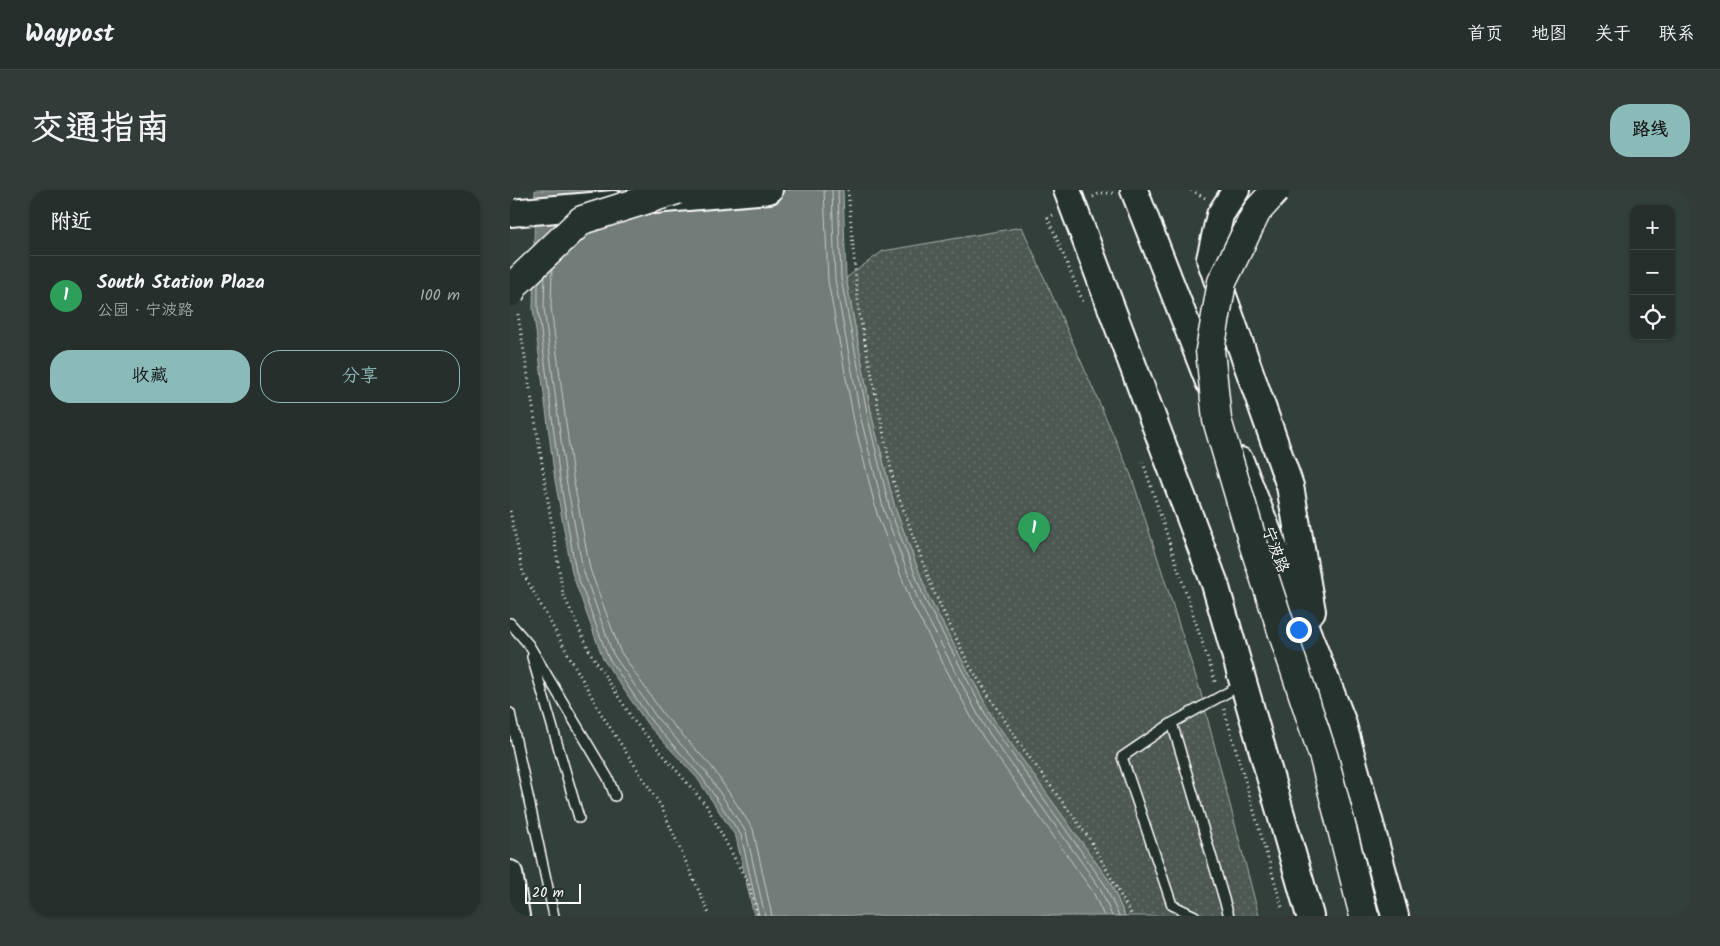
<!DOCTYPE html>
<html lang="zh">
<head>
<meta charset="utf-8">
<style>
	:root { --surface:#262f2c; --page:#323b38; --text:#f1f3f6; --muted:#a4a9a9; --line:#424a48; --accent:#8bbbb9 }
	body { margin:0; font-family:Kalam,"LXGW WenKai TC",sans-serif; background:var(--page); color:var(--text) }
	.controls { position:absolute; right:15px; top:15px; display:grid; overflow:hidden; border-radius:10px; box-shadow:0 1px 4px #0004 }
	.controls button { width:45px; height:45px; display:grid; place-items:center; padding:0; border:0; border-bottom:1px solid var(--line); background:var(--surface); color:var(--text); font:25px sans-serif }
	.scale { position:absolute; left:15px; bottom:12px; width:56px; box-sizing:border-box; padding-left:5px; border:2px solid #fff; border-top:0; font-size:14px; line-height:18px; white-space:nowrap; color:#fff; -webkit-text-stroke:4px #26332d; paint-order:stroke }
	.you { position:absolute; left:788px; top:439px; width:18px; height:18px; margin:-12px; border:4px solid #fff; border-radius:50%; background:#1a73e8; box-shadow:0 0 0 8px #1a73e833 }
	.badge { display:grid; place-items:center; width:32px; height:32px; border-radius:50%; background:var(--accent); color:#fff; font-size:16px; font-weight:700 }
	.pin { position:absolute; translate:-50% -41px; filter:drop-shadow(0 1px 2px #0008) }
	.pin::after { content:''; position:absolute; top:26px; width:18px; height:15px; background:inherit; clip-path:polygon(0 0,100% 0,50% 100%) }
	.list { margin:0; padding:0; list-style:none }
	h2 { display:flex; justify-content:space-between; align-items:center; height:65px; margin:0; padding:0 20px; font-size:21px }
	h2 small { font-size:16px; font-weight:400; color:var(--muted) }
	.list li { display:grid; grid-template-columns:32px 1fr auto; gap:15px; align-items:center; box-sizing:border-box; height:80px; padding:0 20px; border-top:1px solid var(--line) }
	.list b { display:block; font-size:19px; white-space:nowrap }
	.list p { margin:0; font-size:16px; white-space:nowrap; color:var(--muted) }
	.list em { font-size:16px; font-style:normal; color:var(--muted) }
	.actions { display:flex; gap:10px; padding:15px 20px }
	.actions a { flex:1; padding:11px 0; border:1px solid var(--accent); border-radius:20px; text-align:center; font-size:18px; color:var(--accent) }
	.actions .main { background:var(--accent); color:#111 }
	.icon { flex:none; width:28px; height:28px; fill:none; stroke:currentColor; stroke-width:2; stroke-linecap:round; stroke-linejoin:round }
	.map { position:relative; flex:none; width:1180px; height:726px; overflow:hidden; border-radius:20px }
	header { display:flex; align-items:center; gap:30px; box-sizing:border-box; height:70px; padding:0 25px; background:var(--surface); border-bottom:1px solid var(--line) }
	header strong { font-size:24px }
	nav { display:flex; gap:28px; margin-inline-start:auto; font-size:18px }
	.intro { display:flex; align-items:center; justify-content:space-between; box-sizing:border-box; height:120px; padding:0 30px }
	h1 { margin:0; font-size:35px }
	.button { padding:12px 22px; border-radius:20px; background:var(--accent); color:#111; font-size:18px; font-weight:700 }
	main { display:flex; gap:30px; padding:0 30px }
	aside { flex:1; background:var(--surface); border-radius:20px; box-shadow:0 1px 4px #0004 }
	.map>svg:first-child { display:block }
	.park { fill:url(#park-dots); stroke:#a6aca9 }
	.water { fill:#737b78; stroke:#abb0ae }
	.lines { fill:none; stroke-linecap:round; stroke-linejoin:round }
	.shore { stroke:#c7cac9; stroke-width:1 }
	.lane-casing { stroke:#fff; stroke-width:12 }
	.secondary-casing { stroke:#fff; stroke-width:28 }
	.primary-casing { stroke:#fff; stroke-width:30 }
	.path { stroke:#fff; stroke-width:3; stroke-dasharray:1 4; stroke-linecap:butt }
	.lane { stroke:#26332d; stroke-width:9 }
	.secondary { stroke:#26332d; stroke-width:24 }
	.primary { stroke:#26332d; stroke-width:26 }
	.highway-bridge-casing { stroke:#fff; stroke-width:31; stroke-linecap:butt }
	.highway-bridge { stroke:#26332d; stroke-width:28 }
	.labels { text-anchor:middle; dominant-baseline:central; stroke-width:4; stroke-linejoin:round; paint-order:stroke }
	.street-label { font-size:16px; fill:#fff; stroke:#26332d }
</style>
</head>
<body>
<header>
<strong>Waypost</strong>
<nav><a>首页</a><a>地图</a><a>关于</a><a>联系</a></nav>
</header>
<div class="intro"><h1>交通指南</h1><a class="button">路线</a></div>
<main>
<aside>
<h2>附近<small></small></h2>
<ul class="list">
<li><span class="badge" style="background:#2e9e5b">1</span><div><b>South Station Plaza</b><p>公园 · 宁波路</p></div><em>100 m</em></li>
</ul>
<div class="actions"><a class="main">收藏</a><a>分享</a></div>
</aside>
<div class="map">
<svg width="1180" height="726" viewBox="0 0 1180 726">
	<defs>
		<pattern id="park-dots" width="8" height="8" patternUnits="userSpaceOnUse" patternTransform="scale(1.25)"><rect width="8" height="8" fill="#4d5853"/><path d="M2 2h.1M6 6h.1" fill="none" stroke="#68716d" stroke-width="1.8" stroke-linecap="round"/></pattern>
	</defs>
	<rect width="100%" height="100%" fill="#333f3a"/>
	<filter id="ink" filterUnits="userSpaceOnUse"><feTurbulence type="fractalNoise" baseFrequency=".02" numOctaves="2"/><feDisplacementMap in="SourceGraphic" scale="10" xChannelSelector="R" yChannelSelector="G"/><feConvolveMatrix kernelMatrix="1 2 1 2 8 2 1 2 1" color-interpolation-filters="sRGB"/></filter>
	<g filter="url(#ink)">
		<path class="park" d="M512 37 621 285 690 500 749 726H615L600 692 484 530 419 408 385 318 362 227 336 88 373 61Z"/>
		<path class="water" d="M25 0H333L336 88 362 227 385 318 419 408 484 530 600 692 615 726H244L226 647 187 588 138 535 93 469 62 383 45 290 23 118Z"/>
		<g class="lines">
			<g class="shore">
				<path d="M314 0 318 91 344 231 367 324 402 414 468 540 583 702 594 726"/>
				<path d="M322 0 325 90 351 229 374 321 409 412 474 536 590 698 602 726"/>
				<path d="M328 0 331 89 358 228 380 320 415 410 480 533 595 695 609 726"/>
				<path d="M42 79 41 117 63 287 80 379 110 461 153 524 202 577 243 639 262 726"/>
				<path d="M35 86 34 118 56 289 73 380 103 464 147 528 196 582 236 642 255 726"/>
				<path d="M28 93V118L50 290 66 382 98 467 142 532 191 586 231 645 249 726"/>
			</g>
			<g class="lane-casing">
				<g id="lane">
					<path d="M0 433 19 455 98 588 105 606"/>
					<path d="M22 467 69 628"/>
					<path d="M0 523 44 726"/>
					<path d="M662 533 612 567 662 715 685 726"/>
					<path d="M719 726 662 533 731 495"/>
				</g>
			</g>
			<g class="secondary-casing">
				<path id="secondary" d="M0 683 7 726"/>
			</g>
			<g class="primary-casing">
				<g id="primary">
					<path d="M557 0 705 394 800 726"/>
					<path d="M624 0 699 192"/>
					<path d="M726 0 710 25 700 69 780 296 802 421"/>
					<path d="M143 10 259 0"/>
					<path d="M0 23 104 14"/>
					<path d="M730 271 832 531 885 726"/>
				</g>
			</g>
			<g class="path">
				<path d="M338 0 349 123 384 294 423 400 459 475 514 560 579 648 622 726"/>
				<path d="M681 0 695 8"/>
				<path d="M583 7 590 3H603"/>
				<path d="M543 25 538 28 574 114"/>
				<path d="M8 124 53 404 81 464 124 531 196 615 239 695 248 726"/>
				<path d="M633 272 706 494"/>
				<path d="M0 321 13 383 92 525 151 616 200 726"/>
				<path d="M714 519 773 720"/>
			</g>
			<use href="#lane" class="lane"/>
			<use href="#secondary" class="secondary"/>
			<use href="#primary" class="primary"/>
			<g class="highway-bridge-casing">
				<g id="highway-bridge">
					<path d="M766 0 747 21 712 92 700 160 707 230 744 356 814 568 854 726"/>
					<path d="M0 103 6 93 72 30 167 0"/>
				</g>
			</g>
			<use href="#highway-bridge" class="highway-bridge"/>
		</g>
	</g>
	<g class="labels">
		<g class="street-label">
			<text transform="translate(765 360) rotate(69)">宁波路</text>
		</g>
	</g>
</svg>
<div class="controls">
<button>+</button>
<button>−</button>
<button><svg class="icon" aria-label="locate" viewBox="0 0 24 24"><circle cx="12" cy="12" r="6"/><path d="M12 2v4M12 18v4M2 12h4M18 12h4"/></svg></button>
</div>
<div class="scale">20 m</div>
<div class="you"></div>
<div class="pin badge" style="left:524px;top:363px;background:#2e9e5b">1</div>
</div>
</main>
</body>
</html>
